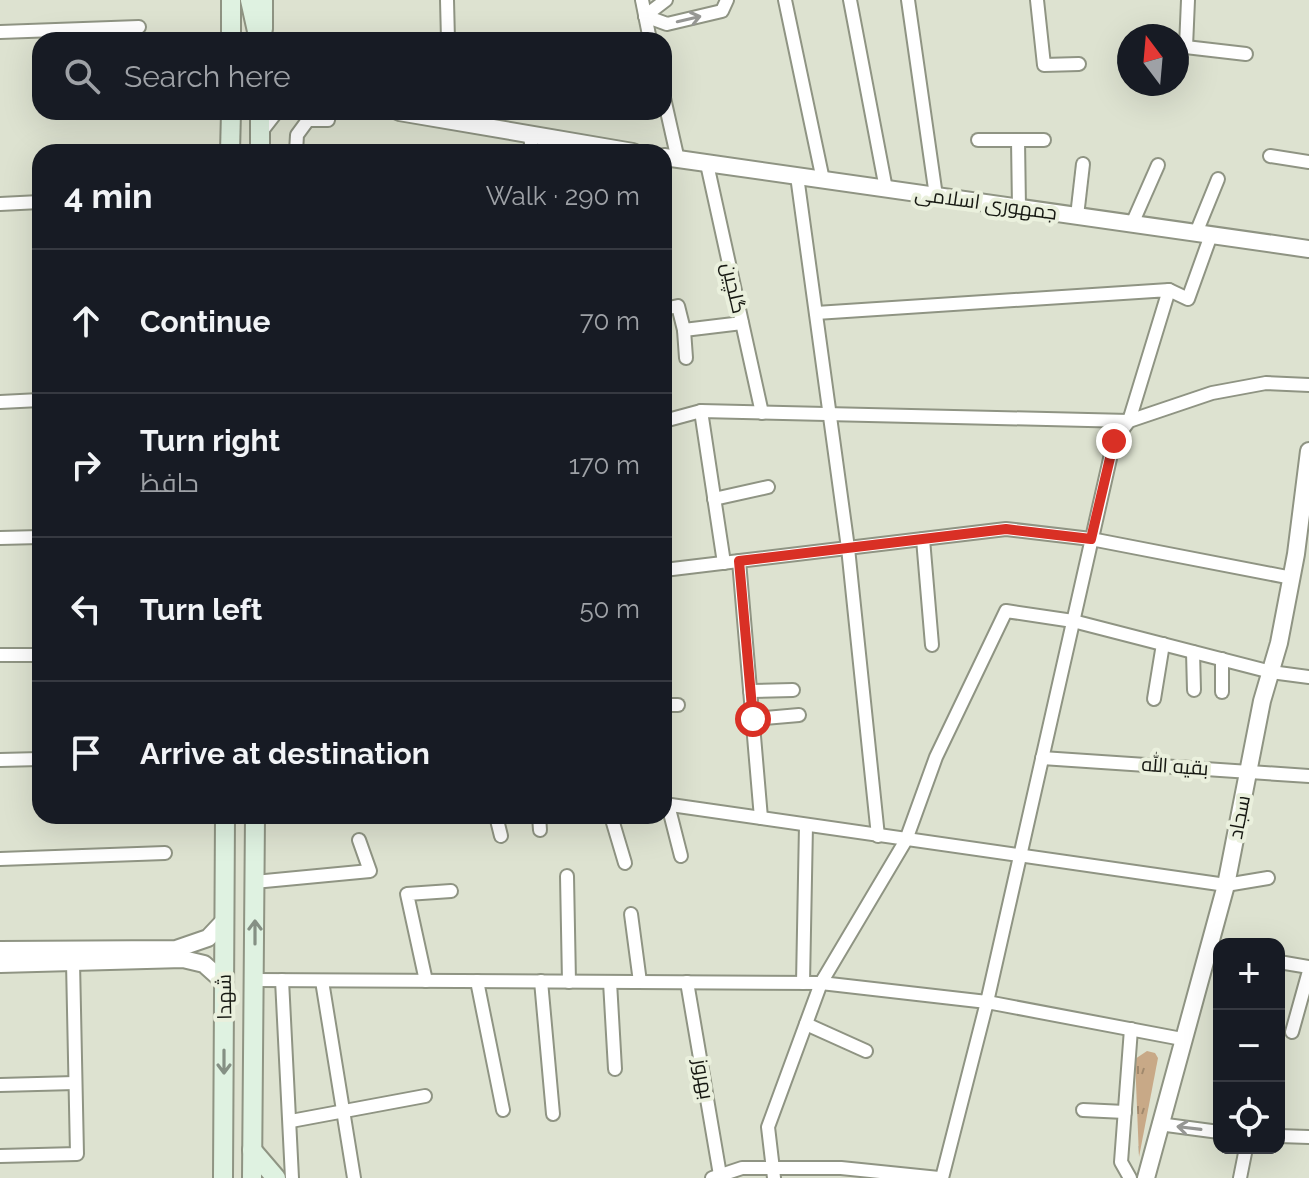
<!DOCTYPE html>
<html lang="en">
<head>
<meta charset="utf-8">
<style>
	:root { --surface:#171b24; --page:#20242c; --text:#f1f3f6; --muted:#9ea1a6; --line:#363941 }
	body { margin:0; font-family:Raleway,Cairo,sans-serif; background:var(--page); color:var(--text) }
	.controls { position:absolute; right:24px; bottom:24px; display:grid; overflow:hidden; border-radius:16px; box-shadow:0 8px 32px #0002 }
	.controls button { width:72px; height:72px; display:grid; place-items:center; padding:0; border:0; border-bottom:2px solid var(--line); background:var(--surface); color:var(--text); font:40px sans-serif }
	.compass { position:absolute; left:1117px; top:24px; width:72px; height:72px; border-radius:50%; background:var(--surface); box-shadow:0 8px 32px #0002; rotate:344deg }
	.stop { position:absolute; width:24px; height:24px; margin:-18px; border:6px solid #d93025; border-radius:50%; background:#fff }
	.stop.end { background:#d93025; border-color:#fff; box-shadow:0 2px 8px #0008 }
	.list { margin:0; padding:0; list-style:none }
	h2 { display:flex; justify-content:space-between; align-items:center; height:104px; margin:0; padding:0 32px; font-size:34px }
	h2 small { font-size:26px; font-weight:400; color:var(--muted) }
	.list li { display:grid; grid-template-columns:52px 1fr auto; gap:24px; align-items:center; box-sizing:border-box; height:144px; padding:0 32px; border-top:2px solid var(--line) }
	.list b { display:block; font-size:30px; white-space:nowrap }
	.list p { margin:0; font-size:26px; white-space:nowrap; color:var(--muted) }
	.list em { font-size:26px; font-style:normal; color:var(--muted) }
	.icon { flex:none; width:44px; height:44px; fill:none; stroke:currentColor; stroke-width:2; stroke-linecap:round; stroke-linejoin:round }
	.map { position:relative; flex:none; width:1309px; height:1178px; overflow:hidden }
	.search { position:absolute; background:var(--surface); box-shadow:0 8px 32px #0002; left:32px; top:32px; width:640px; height:88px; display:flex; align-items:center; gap:20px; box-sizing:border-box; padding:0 28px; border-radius:24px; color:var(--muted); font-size:30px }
	.panel { position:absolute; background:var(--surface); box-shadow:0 8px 32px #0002; left:32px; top:144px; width:640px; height:680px; border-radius:24px }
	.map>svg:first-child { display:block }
	.grass { fill:url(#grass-tufts) }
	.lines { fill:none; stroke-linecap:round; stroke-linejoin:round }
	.minor-casing { stroke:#8f9483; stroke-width:16 }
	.tertiary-casing { stroke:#8f9483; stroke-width:20 }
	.secondary-casing { stroke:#8f9483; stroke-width:22 }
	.minor { stroke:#fff; stroke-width:12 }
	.tertiary { stroke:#fff; stroke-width:16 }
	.secondary { stroke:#dff2e1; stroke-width:18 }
	.oneway { stroke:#969794 }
	.oneway2 { stroke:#859084 }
	.route { stroke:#d93025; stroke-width:10 }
	.labels { text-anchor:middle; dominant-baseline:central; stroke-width:8; stroke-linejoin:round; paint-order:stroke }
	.street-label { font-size:20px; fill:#161812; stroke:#eaf0dd }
</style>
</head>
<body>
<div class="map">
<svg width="1309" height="1178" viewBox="0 0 1309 1178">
	<defs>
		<pattern id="grass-tufts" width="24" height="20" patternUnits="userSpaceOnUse" patternTransform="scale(2)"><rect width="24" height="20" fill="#c8a987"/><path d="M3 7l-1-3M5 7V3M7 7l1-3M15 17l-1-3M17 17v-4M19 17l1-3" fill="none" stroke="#a1896d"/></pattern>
	</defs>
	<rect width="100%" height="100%" fill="#dde2d0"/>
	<path class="grass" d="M1147 1051 1155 1053 1158 1058 1139 1157 1135 1059Z"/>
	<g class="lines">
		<g class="minor-casing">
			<g id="minor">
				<path d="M447 0 448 40"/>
				<path d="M642 0 650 40"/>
				<path d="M785 0 823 180"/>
				<path d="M850 0 886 189"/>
				<path d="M908 0 936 196"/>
				<path d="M1037 0 1044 65 1079 64"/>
				<path d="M645 16 667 24 722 11 727 0"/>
				<path d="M645 16 666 0"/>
				<path d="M0 32 139 27"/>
				<path d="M1177 46 1246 54"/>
				<path d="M1186 47 1188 0"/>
				<path d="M664 98 678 160"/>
				<path d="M530 135 532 152"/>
				<path d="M978 140H1044"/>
				<path d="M1018 140 1019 208"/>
				<path d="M296 152 297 135 308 120H328L329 112"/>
				<path d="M1270 156 1309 162"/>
				<path d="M707 164 762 413"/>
				<path d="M797 176 848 548 878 836"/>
				<path d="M0 204 40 202"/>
				<path d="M1077 216 1083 164"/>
				<path d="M1132 224 1158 165"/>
				<path d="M1196 233 1218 179"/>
				<path d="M1169 290 1188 299 1211 235"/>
				<path d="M664 309 678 306 684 330 742 323"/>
				<path d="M684 330 686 358"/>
				<path d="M0 402 40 400"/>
				<path d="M701 411 724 563"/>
				<path d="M664 421 701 411 1129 421 1169 290 816 313"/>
				<path d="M714 499 768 487"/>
				<path d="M0 538 40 537"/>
				<path d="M923 539 932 645"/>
				<path d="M739 561 761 818"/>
				<path d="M664 570 1006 529 1091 539 1292 578"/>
				<path d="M1193 652 1194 690"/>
				<path d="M0 655H40"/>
				<path d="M1222 659V692"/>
				<path d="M750 691 793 690"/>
				<path d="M1154 699 1163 644"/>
				<path d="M664 705H678"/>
				<path d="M753 719 799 715"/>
				<path d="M1042 758 1309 776"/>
				<path d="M0 760 40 759"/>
				<path d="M664 804 1226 885 1268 878"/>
				<path d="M668 805 681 856"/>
				<path d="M496 816 501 836"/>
				<path d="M539 816 540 830"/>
				<path d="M611 816 625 863"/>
				<path d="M0 859 165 853"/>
				<path d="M567 876 569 982"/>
				<path d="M254 882 370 871 359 840"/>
				<path d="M631 914 640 982"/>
				<path d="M1279 962 1309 967"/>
				<path d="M255 980 821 983 987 1002 1114 441 1129 421 1212 393 1266 383 1309 385"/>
				<path d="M282 980 292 1178"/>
				<path d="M322 981 354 1178"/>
				<path d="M426 981 407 894 451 891"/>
				<path d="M477 981 503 1110"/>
				<path d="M541 981 553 1114"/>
				<path d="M610 982 615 1069"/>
				<path d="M687 982 720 1175"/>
				<path d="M803 983 806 825"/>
				<path d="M806 1024 866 1051"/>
				<path d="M1292 1032 1309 971"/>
				<path d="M0 1085 75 1083"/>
				<path d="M1083 1110 1125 1112"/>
				<path d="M291 1121 425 1096"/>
				<path d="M1159 1124 1219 1132"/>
				<path d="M1279 1136 1309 1137"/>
				<path d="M0 1156 77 1154 73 962"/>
				<path d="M712 1178 742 1168H841L939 1178"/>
				<path d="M774 1178 768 1127 821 983 906 840 936 757 1006 611 1073 621 1271 672 1309 677"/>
				<path d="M942 1178 987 1002 1182 1039"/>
				<path d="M1130 1178 1121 1162 1131 1029"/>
				<path d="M1240 1178 1246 1148"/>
			</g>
		</g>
		<g class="tertiary-casing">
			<g id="tertiary">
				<path d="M399 112 633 152"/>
				<path d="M260 130 274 112"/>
				<path d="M664 157 1309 249"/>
				<path d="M0 950 176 949 208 938 224 921"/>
				<path d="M0 964 183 959 204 964 223 981"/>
				<path d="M1146 1178 1226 885 1262 701 1279 643 1296 554 1309 451"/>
			</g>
		</g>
		<g class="secondary-casing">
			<g id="secondary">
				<path d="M250 0 259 40"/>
				<path d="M263 29V0"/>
				<path d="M231 40V0"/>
				<path d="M230 152 231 112"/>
				<path d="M260 152V112"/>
				<path d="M252 1150 276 1178"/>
				<path d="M223 1178 225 816"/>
				<path d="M252 1178 255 816"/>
			</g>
		</g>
		<use href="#minor" class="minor"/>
		<use href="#tertiary" class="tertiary"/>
		<use href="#secondary" class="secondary"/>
	</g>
	<defs><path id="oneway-shaft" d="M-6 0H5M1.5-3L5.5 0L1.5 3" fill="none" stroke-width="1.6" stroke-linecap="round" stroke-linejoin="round" transform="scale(2)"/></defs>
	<g class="oneway">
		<use href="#oneway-shaft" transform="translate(689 19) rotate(-13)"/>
		<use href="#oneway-shaft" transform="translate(1189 1128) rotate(-173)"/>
	</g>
	<g class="oneway2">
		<use href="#oneway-shaft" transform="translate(255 932) rotate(-90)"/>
		<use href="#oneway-shaft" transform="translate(224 1062) rotate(90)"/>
	</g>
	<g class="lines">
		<path class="route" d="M753 719 739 561 1006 529 1091 539 1114 441"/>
	</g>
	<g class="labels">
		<g class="street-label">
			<text transform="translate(986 203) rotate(8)">جمهوری اسلامی</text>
			<text transform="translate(734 288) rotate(77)">گلچین</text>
			<text transform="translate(1175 766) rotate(4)">بقیه الله</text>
			<text transform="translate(1239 817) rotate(-79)">سجاد</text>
			<text transform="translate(224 997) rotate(-91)">شهدا</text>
			<text transform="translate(704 1079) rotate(80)">بهروز</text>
		</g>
	</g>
</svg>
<div class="controls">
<button>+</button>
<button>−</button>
<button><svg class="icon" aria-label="locate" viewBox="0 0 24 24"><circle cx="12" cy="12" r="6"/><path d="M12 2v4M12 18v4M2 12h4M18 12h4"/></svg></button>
</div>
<svg class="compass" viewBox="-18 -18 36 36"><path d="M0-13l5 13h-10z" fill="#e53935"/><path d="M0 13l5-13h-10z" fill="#9ea1a6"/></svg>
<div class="stop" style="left:753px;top:719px"></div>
<div class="stop end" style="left:1114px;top:441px"></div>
<div class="search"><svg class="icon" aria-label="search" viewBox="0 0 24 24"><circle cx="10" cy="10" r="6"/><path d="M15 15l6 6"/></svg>Search here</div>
<section class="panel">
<h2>4 min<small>Walk · 290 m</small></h2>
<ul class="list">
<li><svg class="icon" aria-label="ahead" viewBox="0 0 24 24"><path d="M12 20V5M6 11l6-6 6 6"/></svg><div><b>Continue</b></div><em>70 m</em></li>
<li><svg class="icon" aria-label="right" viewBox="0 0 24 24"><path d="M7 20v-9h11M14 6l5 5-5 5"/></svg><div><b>Turn right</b><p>حافظ</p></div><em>170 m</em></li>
<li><svg class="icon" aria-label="left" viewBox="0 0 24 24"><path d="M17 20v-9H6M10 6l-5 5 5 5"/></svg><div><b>Turn left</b></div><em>50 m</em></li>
<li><svg class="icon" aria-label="arrive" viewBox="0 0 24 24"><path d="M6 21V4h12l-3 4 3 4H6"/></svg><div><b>Arrive at destination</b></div></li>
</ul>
</section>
</div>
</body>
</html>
